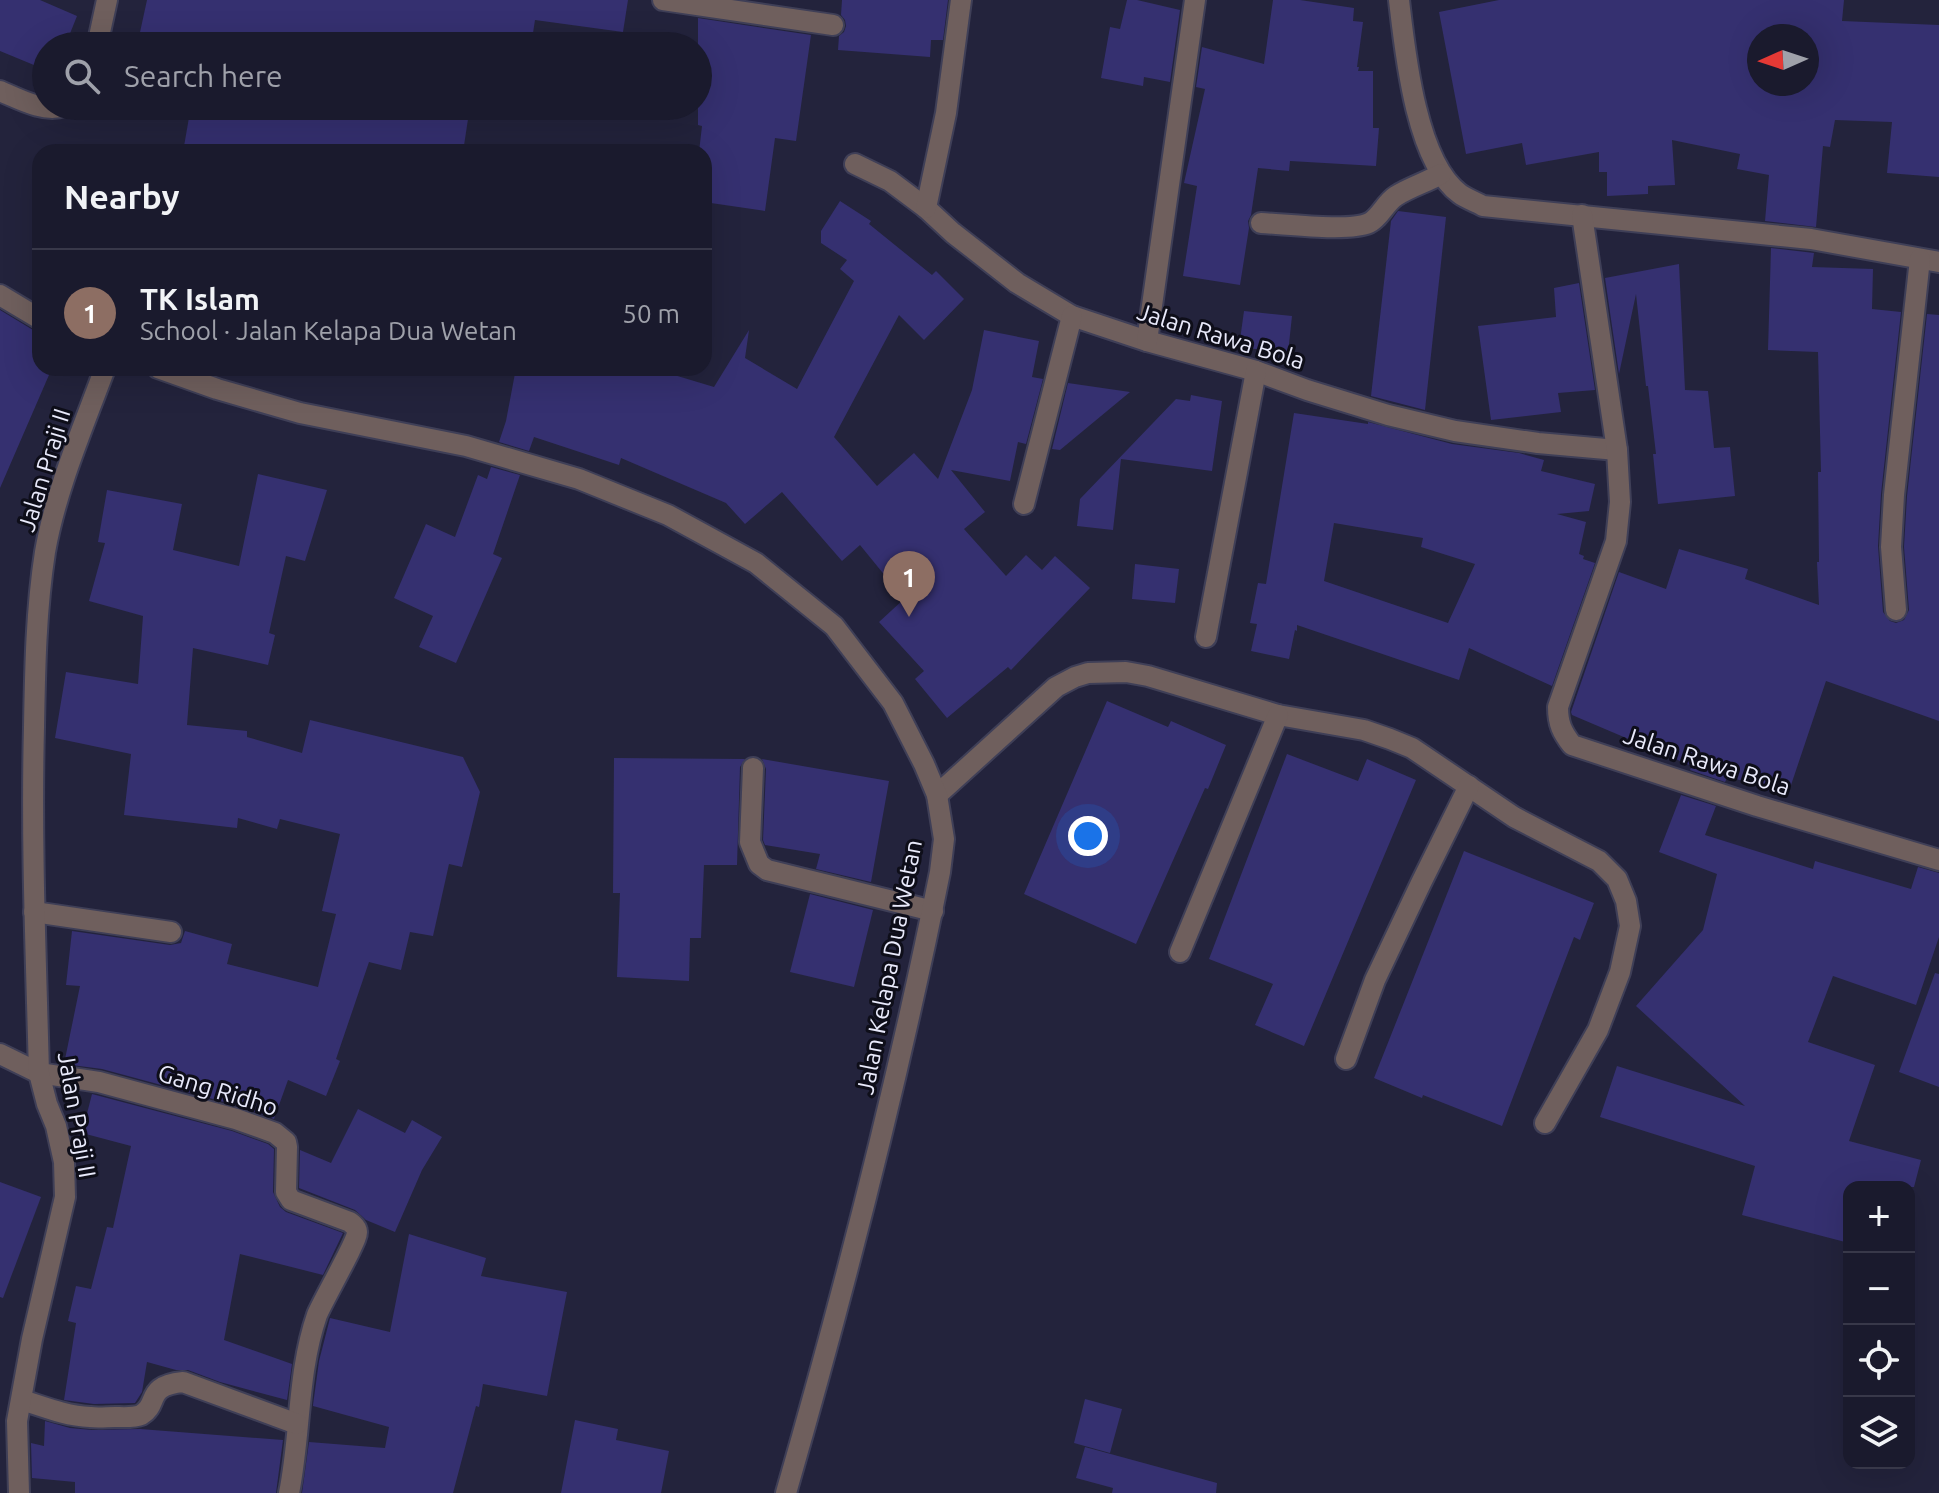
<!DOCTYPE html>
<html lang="en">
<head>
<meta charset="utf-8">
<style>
	:root { --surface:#1a1a2d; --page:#232335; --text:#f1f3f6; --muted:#9fa1aa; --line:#383849; --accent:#ea580c }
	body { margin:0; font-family:Ubuntu,sans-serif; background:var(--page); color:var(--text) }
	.controls { position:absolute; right:24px; bottom:24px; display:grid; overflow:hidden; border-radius:16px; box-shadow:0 8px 32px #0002 }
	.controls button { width:72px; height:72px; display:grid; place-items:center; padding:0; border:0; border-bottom:2px solid var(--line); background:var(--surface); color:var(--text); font:40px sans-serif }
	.compass { position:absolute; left:1747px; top:24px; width:72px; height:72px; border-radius:50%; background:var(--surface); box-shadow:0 8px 32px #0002; rotate:267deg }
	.you { position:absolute; left:1088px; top:836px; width:28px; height:28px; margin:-20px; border:6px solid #fff; border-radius:50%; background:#1a73e8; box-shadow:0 0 0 12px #1a73e833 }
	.badge { display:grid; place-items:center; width:52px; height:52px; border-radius:50%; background:var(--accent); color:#fff; font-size:26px; font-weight:700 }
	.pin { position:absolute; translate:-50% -66px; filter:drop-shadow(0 2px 4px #0008) }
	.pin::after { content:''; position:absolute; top:42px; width:28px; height:24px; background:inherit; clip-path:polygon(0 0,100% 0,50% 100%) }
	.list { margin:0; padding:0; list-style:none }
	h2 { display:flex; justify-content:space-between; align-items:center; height:104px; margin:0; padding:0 32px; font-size:34px }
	h2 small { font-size:26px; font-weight:400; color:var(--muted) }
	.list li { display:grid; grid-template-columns:52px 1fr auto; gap:24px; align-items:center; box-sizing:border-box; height:128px; padding:0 32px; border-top:2px solid var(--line) }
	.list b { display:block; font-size:30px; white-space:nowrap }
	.list p { margin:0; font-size:26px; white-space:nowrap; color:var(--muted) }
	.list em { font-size:26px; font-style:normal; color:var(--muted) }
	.icon { flex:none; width:44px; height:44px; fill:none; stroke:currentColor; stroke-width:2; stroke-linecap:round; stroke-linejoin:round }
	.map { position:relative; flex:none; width:1939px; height:1493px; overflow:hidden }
	.search { position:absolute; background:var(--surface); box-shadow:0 8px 32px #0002; left:32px; top:32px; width:680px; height:88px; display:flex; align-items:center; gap:20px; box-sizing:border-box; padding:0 28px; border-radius:44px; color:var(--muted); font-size:30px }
	.panel { position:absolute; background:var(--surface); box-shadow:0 8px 32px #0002; left:32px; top:144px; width:680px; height:232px; border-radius:24px }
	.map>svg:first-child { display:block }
	.building { fill:#353070; fill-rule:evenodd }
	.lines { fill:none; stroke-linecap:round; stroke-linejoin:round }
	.minor-casing { stroke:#3f3f57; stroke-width:24 }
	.tertiary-casing { stroke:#3f3f57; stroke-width:24 }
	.minor { stroke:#6f5f5d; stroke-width:20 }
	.tertiary { stroke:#6f5f5d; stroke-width:20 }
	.labels { text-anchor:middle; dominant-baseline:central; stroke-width:6; stroke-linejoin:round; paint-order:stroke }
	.street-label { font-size:24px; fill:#e9eafb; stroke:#0e0e19 }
</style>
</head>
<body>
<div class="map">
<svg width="1939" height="1493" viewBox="0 0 1939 1493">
	<rect width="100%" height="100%" fill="#23233c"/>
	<g class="building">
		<path d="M0 0H40L77 16 65 46H46V70L0 51Z"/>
		<path d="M147 0H628L623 32 535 20 531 46H137Z"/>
		<path d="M842 0H948L943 40H931L930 57 838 50 839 36 844 32 846 26 845 20 841 15Z"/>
		<path d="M1127 0H1137L1180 10 1170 82 1144 77 1143 86 1101 78 1110 27 1120 29Z"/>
		<path d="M1273 0H1300L1354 8 1353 21 1363 22 1357 67H1359L1358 71H1373V128H1379L1376 166 1290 161 1289 171 1258 168 1251 215 1248 221 1249 228 1240 285 1183 276 1197 186 1184 183 1205 89 1196 87 1202 47 1264 64Z"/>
		<path d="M1499 0H1844L1842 21 1939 25V177L1887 173 1892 122 1835 120 1830 147 1823 146 1816 227 1765 221 1769 175 1737 169 1740 154 1672 140 1675 185 1648 186V194L1607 196V172H1599V152L1526 165 1522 143 1466 154 1439 12ZM1759 36H1807V84H1759Z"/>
		<path d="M698 18 811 35 796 141 775 138 765 211 704 202V152H699L702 126 698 125Z"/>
		<path d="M191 106H470L463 152H183Z"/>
		<path d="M840 201 871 221 869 224 932 275 936 271 964 299 924 340 899 315 834 437 877 486 914 453 938 479 972 390 984 330 1039 341 1032 377 1043 379 1026 444 1018 442 1010 481 951 470 985 512 964 529 1006 576 1026 555 1042 570 1055 556 1090 588 1011 670 1008 667 947 718 915 679 924 671 879 622 904 599 860 545 842 561 782 492 745 524 726 503 621 458 619 465 534 437 529 451 499 442 506 421 516 368H651L714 387 749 330 745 358 797 389 854 281 840 269 847 260 821 243V231Z"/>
		<path d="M1398 211 1446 217 1425 410 1371 396 1391 221Z"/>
		<path d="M1771 248 1814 253 1812 267 1873 269 1872 309 1901 312 1881 494 1878 546 1883 612 1890 621 1896 623 1904 620 1909 610 1904 547 1907 496 1927 314 1939 315V721L1826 681 1787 797 1728 776 1725 782 1690 770 1692 766 1572 715 1571 712 1619 572 1666 589 1679 549 1748 569 1745 579 1819 605 1817 562H1819L1818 472H1821L1818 352 1768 350Z"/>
		<path d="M1679 264 1685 390 1708 391 1714 448 1730 447 1735 496 1658 504 1653 454H1656L1648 386H1646L1636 294 1619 374 1605 278Z"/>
		<path d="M1579 283 1595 390 1558 393 1561 412 1491 420 1478 326 1556 317 1554 288Z"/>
		<path d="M0 310 33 330 40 332V368H52L0 488Z"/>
		<path d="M1244 311 1292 316 1288 353 1239 347Z"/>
		<path d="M1068 383 1130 392 1060 450 1052 449Z"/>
		<path d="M1191 395 1222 401 1212 471 1121 459 1113 530 1077 526 1080 499 1176 399 1190 401Z"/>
		<path d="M1294 413 1368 424V422L1452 444 1519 453 1544 460 1541 471 1595 484 1589 511 1557 514 1586 522 1579 554 1584 556 1583 559 1595 563 1552 686 1469 648 1459 680 1297 625V631L1295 630 1289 659 1251 651 1257 624 1250 623 1258 583 1266 584ZM1334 523 1423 538 1421 547 1475 564 1448 623 1324 581Z"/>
		<path d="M491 467 520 475 493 554 502 558 456 663 419 647 433 616 394 598 426 524 455 537 478 475 487 479Z"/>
		<path d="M258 474 327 490 305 561 286 556 269 633 275 635 268 665 193 648 187 725 247 731V737L302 753 310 720 463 757 480 792 462 867 449 864 433 936 410 932 401 970 369 962 336 1059 340 1061 326 1096 288 1080 274 1119 239 1106 102 1069 64 1064 80 986 66 985 72 931 170 945 181 943 185 931 232 944 227 964 318 987 336 914 322 911 340 834 280 819 277 829 238 818 237 828 124 815 131 754 55 738 66 672 138 684 143 616 89 601 105 543 98 542 107 490 182 504 173 550 239 566Z"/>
		<path d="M1135 564 1179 569 1175 603 1132 599Z"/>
		<path d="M1107 701 1168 727 1171 721 1226 745 1208 789 1205 788 1136 944 1024 894Z"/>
		<path d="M1287 754 1358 781 1367 759 1416 780 1304 1046 1255 1025 1273 984 1209 959Z"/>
		<path d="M614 758 745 759 740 767 737 865H704L701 938H690L689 981 617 977 620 893H613Z"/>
		<path d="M762 759 889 781 871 882 816 869 820 854 765 845 763 840 766 769Z"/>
		<path d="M1681 795 1716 806 1705 835 1813 869 1815 861 1911 889 1918 867 1939 873V937L1916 1005 1833 976 1808 1042 1875 1065 1849 1141 1921 1160 1914 1187H1849V1243L1742 1215 1755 1166 1600 1117 1617 1066 1745 1106 1636 1006 1703 930 1717 874 1659 852Z"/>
		<path d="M1464 851 1594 903 1580 940 1574 937 1502 1126 1423 1095 1422 1098 1374 1078Z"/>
		<path d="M810 894 873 910 854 987 790 972Z"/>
		<path d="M1935 973 1939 974V1087L1899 1072Z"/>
		<path d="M92 1094 232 1131 268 1144 274 1149 273 1192 280 1207 286 1212 343 1233 323 1275 240 1254 224 1340 292 1364 287 1400 220 1382 188 1370H176L147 1362 142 1392 135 1403 94 1404 64 1400 76 1323 68 1321 76 1286 91 1289 107 1227 113 1228 131 1146 82 1133Z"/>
		<path d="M358 1109 405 1133 412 1120 442 1137 422 1170 395 1232 366 1220 355 1210 299 1188 300 1150 331 1163Z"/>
		<path d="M0 1182 41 1197 3 1298 0 1297Z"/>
		<path d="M409 1234 486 1258 481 1276 567 1292 547 1396 483 1384 479 1407 476 1406 453 1493H302L309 1442 385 1448 389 1427 313 1406V1405L319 1361 330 1318 390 1332Z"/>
		<path d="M1085 1399 1122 1409 1110 1453 1074 1443Z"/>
		<path d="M575 1420 618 1429 616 1440 669 1451 661 1493H561Z"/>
		<path d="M45 1421 70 1428 92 1430 140 1429 283 1440 276 1493H75V1482L32 1478 31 1443 44 1446Z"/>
		<path d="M1085 1447 1217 1483 1216 1493H1112L1113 1488 1076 1478Z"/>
	</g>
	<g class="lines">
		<g class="minor-casing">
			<g id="minor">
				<path d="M663 0 833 25"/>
				<path d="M1399 0C1405 52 1416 162 1460 194 1467 199 1476 202 1483 206L1811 239 1939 262"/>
				<path d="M97 46 107 0"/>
				<path d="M0 91C19 99 44 113 64 106"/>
				<path d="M855 164 890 181 926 208 953 233 1017 283 1072 316 1147 341 1256 371 1307 390 1388 415 1455 431 1538 443 1617 450"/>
				<path d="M926 208 946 113 961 0"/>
				<path d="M1582 215 1617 450 1620 502 1616 541 1558 707C1558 724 1562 732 1572 745L1757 806 1939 860"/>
				<path d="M1261 223C1286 224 1349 232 1369 223 1380 218 1385 203 1396 196 1410 187 1427 182 1441 174"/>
				<path d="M1147 341 1195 0"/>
				<path d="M1024 504 1072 316"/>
				<path d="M1896 610 1891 547 1894 495 1920 259"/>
				<path d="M1206 637 1256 371"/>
				<path d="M753 768 750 842 759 864 767 870 933 911"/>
				<path d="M937 795 1056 687 1075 677 1088 673 1126 672 1148 676 1278 715 1364 730 1390 739 1412 748 1514 817 1599 861 1617 879 1626 901 1630 926 1620 972 1598 1030 1545 1123"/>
				<path d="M34 912 171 932"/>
				<path d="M1180 952 1278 715"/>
				<path d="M0 1054 39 1073 99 1082 236 1119 275 1133 286 1142 287 1147 286 1192 291 1200 350 1222C353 1225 357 1227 357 1232 359 1238 322 1302 317 1315 297 1373 301 1434 289 1493"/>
				<path d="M1346 1059 1375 980 1421 883 1469 786"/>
				<path d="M22 1400C44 1407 66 1416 90 1417 98 1418 107 1417 115 1417 122 1417 134 1418 141 1415 160 1404 144 1386 183 1382L297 1424"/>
				<path d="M19 1493 17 1421 32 1339 65 1197 64 1162 56 1126 47 1104 39 1073C36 958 31 843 34 727 35 669 36 610 45 552 56 489 83 428 105 368"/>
			</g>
		</g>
		<g class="tertiary-casing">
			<g id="tertiary">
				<path d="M0 295 40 319"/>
				<path d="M158 368 217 389 300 413 466 446 579 479 668 515 756 563 834 626 893 703 924 764 937 795 944 839 940 872C898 1081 845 1288 786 1493"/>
			</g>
		</g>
		<use href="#minor" class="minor"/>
		<use href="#tertiary" class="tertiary"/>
	</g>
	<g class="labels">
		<g class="street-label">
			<text transform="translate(1221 336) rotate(17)">Jalan Rawa Bola</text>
			<text transform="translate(44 470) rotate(-73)">Jalan Praji II</text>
			<text transform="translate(1707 761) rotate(18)">Jalan Rawa Bola</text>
			<text transform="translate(889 967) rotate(-79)">Jalan Kelapa Dua Wetan</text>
			<text transform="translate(218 1090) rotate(17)">Gang Ridho</text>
			<text transform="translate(77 1115) rotate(80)">Jalan Praji II</text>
		</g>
	</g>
</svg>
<div class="controls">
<button>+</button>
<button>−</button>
<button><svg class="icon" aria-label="locate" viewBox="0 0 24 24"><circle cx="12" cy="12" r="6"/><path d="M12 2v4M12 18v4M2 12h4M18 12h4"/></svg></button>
<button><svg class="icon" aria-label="layers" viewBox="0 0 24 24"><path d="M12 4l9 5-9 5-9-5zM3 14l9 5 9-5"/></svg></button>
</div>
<svg class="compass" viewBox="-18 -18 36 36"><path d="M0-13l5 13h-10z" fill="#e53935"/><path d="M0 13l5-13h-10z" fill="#9fa1aa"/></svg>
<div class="you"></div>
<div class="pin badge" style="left:909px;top:617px;background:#8d6e63">1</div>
<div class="search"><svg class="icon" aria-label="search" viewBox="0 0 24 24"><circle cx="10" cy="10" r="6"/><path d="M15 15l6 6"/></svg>Search here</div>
<section class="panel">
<h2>Nearby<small></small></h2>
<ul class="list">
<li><span class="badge" style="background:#8d6e63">1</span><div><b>TK Islam</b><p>School · Jalan Kelapa Dua Wetan</p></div><em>50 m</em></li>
</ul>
</section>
</div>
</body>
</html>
